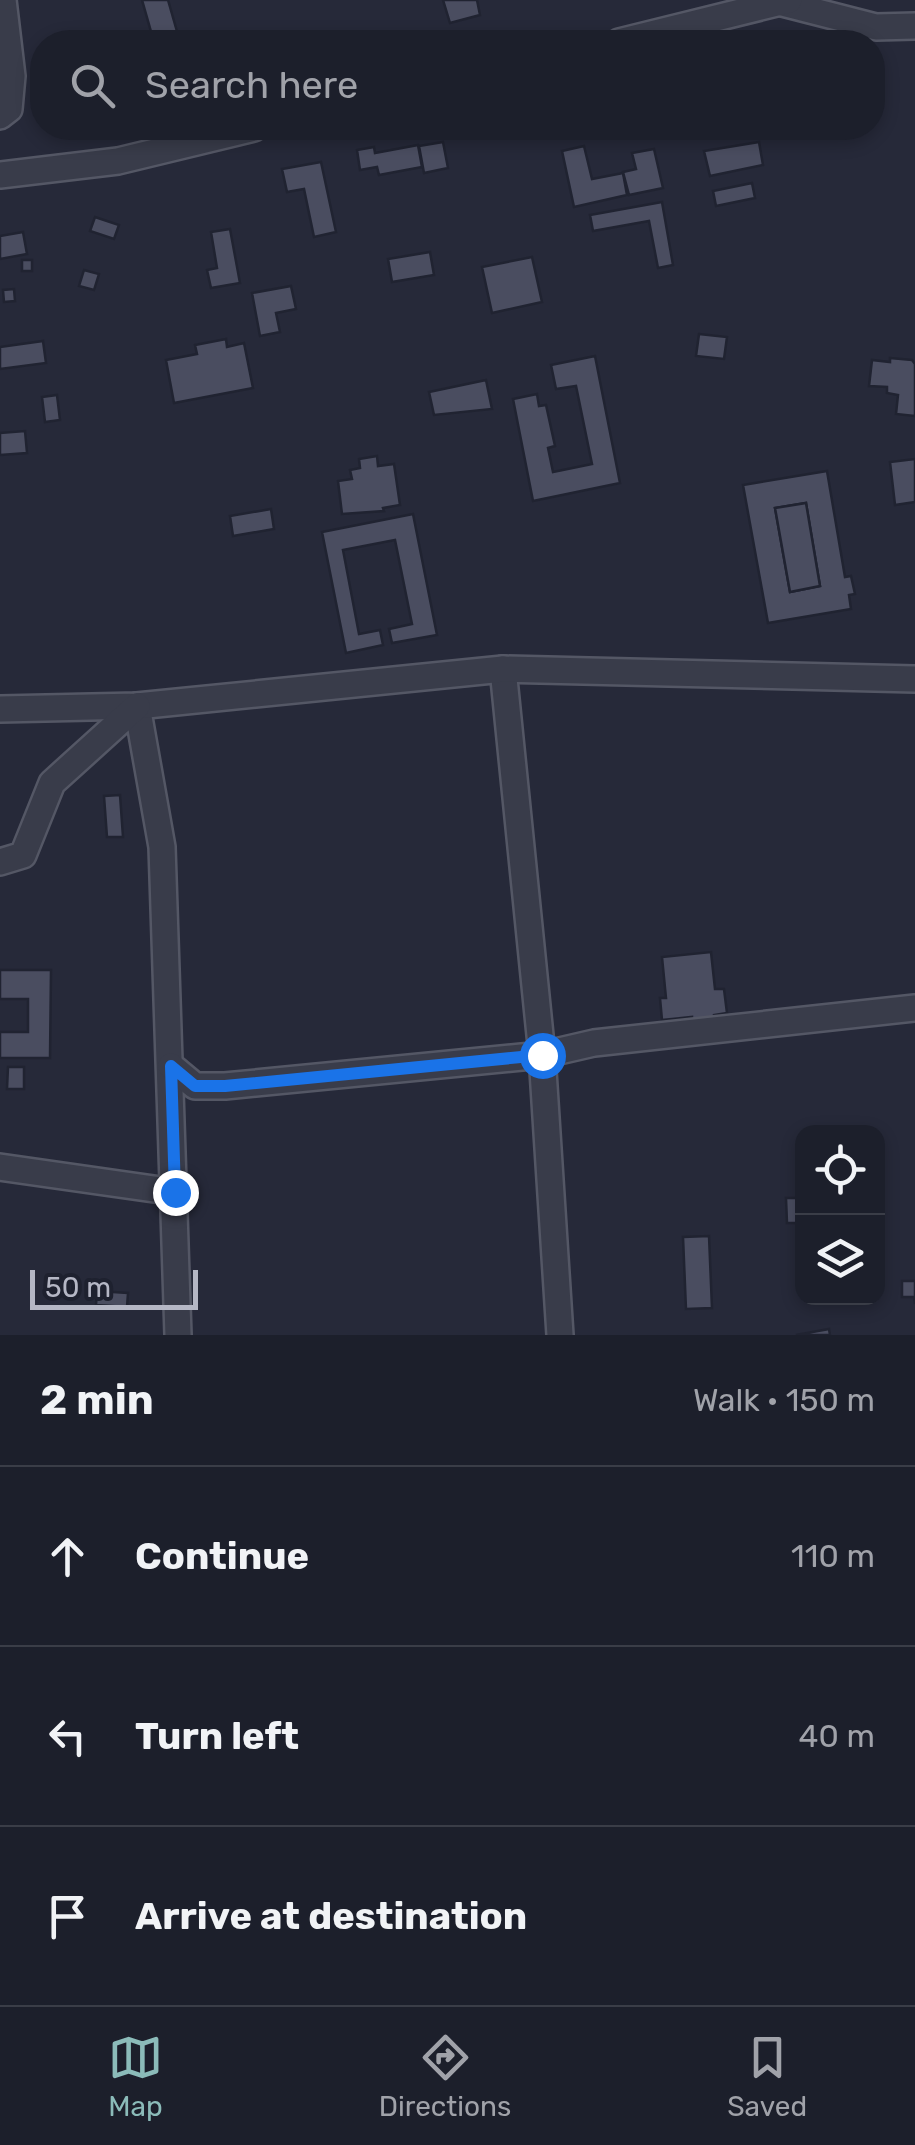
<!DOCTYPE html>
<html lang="en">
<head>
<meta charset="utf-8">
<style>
	:root { --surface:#1c1f2b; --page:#252733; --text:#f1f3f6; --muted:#a0a2a9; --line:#3a3d47; --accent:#8bbbb9 }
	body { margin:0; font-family:Rubik,sans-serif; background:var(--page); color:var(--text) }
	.controls { position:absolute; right:30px; bottom:30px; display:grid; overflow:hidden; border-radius:20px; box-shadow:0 5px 15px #0003 }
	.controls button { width:90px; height:90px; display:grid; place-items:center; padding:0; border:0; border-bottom:2px solid var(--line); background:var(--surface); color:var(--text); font:50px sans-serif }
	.scale { position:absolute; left:30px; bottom:25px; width:168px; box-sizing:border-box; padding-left:10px; border:5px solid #b5b7c5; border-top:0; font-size:28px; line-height:35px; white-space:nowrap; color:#b5b7c5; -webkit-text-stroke:8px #1e212f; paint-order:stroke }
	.stop { position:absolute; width:30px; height:30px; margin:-22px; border:8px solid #1a73e8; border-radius:50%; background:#fff }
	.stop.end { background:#1a73e8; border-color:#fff; box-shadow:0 2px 10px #0008 }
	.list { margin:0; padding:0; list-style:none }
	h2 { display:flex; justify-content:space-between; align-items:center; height:130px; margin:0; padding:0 40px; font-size:42px }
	h2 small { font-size:32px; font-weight:400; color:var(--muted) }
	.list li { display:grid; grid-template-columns:65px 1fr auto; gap:30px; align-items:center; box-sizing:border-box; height:180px; padding:0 40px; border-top:2px solid var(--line) }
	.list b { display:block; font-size:38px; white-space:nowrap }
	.list em { font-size:32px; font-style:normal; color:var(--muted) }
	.icon { flex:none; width:55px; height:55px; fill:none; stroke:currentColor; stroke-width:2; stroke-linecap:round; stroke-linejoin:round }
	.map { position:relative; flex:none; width:915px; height:1335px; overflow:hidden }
	.search { position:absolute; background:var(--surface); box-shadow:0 5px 15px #0003; left:30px; right:30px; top:30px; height:110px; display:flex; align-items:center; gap:25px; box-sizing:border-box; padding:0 35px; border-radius:40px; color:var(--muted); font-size:38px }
	.sheet { height:670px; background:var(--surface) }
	nav { display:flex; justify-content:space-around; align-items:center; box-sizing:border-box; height:140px; border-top:2px solid var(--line); background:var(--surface); font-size:28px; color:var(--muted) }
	nav a { display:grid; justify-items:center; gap:5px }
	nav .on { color:var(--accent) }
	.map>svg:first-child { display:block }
	.building { fill:#4a4d60; stroke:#202331; stroke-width:2.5; fill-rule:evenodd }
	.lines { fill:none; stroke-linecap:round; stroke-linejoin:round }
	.minor-casing { stroke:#545765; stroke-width:30 }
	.minor { stroke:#393c4a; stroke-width:25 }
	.route { stroke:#1a73e8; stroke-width:12 }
</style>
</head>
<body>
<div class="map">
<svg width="915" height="1335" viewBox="0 0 915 1335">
	<rect width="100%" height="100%" fill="#262939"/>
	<g class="building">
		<path d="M142 0H168L180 42H154Z"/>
		<path d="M443 0H477L480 15 450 23Z"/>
		<path d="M443 142 448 168 424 173 419 146Z"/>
		<path d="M759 142 763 165 710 176 704 151Z"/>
		<path d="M418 145 422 167 379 175 377 167 360 170 357 150 374 147 375 153Z"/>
		<path d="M584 146 592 179 623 173 627 195 574 207 562 151Z"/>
		<path d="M654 149 663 188 629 195 623 172 636 169 632 153Z"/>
		<path d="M321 162 336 232 314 237 304 189 287 192 282 169Z"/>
		<path d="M752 183 755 198 716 206 713 191Z"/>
		<path d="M662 202 673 265 658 268 649 221 593 231 590 215Z"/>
		<path d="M95 217 119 225 114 239 90 231Z"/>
		<path d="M230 229 240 283 211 288 207 270 217 268 211 232Z"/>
		<path d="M23 232 27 254 0 259V236Z"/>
		<path d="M430 252 434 275 392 282 388 259Z"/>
		<path d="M532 257 542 302 492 313 482 267Z"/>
		<rect x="22" y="260" width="10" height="11"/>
		<path d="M84 270 99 274 94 290 79 286Z"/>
		<path d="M291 286 296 309 276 313 280 332 260 336 252 293Z"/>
		<path d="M14 289 15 301 4 302 3 290Z"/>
		<path d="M699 334 727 337 724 359 696 356Z"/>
		<path d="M226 339 227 347 244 343 253 388 174 403 166 360 197 354 195 345Z"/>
		<path d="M43 341 46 363 0 369V347Z"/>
		<path d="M595 356 620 483 533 501 513 399 537 394 539 406 546 405 555 446 548 448 553 472 592 464 576 386 556 389 551 365Z"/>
		<path d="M890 358 912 360 915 364V416L896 414 898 395 887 393V387L869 386 872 360 890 362Z"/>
		<path d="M486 380 492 409 434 415 429 392Z"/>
		<path d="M57 395 60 420 45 422 42 397Z"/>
		<path d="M25 431 27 453 0 455V433Z"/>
		<path d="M377 456 378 466 394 464 400 505 383 508 384 511 342 514 338 481 352 479 350 470 360 468 359 459Z"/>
		<path d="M915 459V502L895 505 890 462Z"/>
		<path d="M827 471 845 577 851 576 855 594 849 595 851 609 768 623 743 485ZM806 503 820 586 790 592 775 508Z"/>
		<path d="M806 503 820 586 790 592 775 508Z"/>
		<path d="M271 509 274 529 233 536 230 516Z"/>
		<path d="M413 514 437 635 392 643 389 629 412 624 395 540 343 550 359 634 380 630 383 645 346 653 322 532Z"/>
		<path d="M120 795 123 837H107L104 796Z"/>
		<path d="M711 952 715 989H724L727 1013 714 1015V1023L692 1025V1017L662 1020 660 998H666L662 957Z"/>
		<path d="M0 970H51L50 1058H0V1032H28V999H0Z"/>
		<path d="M8 1067H24V1089H7Z"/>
		<path d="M786 1198H802V1223H787Z"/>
		<path d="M709 1236 712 1308 686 1309 683 1237Z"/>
		<path d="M902 1281H915V1304L914 1297H902Z"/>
		<path d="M97 1291 128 1293 127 1307 96 1305Z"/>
		<path d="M829 1329 830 1335H796Z"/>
	</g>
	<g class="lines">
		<g class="minor-casing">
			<g id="minor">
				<path d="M782 3 876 27 915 26"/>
				<path d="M619 42 789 0"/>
				<path d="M0 116 9 109 12 76 3 0"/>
				<path d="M0 175 118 161 254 128"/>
				<path d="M503 669 542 1055 560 1335"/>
				<path d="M137 706 162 847 178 1335"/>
				<path d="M0 709 137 706 503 669 915 679"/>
				<path d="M0 862 23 855 52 783 137 706"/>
				<path d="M171 1066 195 1086H225L542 1055 594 1043 915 1008"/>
				<path d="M0 1167 175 1192"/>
			</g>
		</g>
		<use href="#minor" class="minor"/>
	</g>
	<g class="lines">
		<path class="route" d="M175 1192 171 1066 195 1086H225L542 1055"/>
	</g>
</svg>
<div class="controls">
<button><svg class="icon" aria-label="locate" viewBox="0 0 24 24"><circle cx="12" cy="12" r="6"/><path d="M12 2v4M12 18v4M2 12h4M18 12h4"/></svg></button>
<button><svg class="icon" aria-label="layers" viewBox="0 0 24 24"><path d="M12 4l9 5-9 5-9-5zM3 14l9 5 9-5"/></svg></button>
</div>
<div class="scale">50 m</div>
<div class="stop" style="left:542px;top:1055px"></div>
<div class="stop end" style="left:175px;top:1192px"></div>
<div class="search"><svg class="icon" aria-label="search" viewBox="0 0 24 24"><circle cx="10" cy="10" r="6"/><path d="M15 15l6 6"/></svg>Search here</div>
</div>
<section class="sheet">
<h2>2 min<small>Walk · 150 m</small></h2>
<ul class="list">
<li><svg class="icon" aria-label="ahead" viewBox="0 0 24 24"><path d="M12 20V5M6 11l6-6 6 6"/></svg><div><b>Continue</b></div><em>110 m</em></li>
<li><svg class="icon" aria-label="left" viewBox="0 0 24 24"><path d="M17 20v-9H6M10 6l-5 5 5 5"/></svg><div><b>Turn left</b></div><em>40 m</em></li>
<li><svg class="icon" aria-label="arrive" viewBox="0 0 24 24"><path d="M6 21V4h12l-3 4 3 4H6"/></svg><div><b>Arrive at destination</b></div></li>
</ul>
</section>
<nav>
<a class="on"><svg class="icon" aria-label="map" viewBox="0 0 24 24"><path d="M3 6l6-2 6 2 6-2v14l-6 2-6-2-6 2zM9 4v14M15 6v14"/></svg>Map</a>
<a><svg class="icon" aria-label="directions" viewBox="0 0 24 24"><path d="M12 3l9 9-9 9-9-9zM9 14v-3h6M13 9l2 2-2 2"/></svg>Directions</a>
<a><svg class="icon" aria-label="saved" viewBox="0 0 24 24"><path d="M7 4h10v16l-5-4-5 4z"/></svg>Saved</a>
</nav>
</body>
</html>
